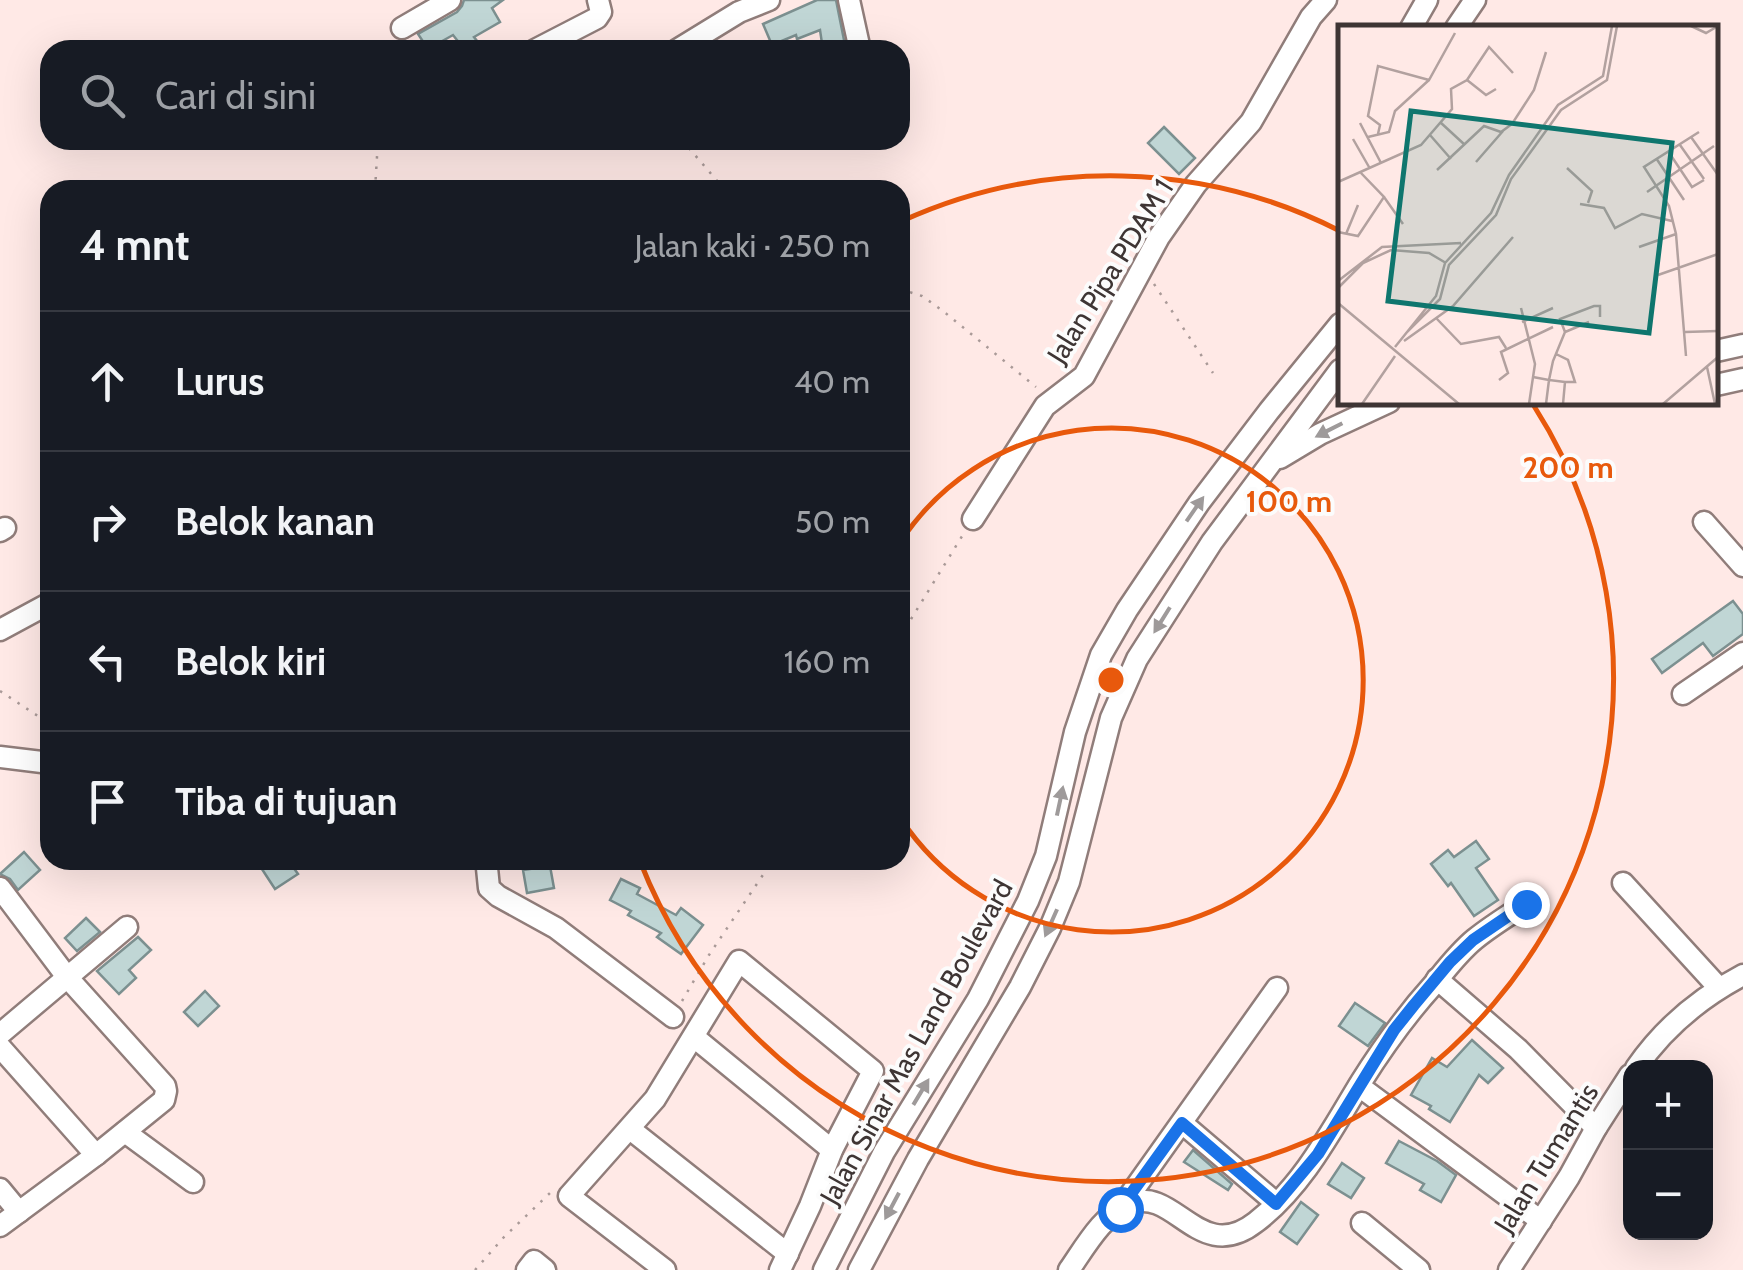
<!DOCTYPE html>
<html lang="id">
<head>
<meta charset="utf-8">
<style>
	:root { --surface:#171b24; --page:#20242c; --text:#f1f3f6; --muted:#9ea1a6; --line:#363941 }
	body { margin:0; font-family:Cabin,sans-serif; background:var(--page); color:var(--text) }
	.controls { position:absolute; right:30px; bottom:30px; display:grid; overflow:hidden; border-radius:20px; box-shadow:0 10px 40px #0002 }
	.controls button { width:90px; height:90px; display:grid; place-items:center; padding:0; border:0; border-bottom:2px solid var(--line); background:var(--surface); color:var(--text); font:50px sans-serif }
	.stop { position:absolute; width:30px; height:30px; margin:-22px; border:8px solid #1a73e8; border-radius:50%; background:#fff }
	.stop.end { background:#1a73e8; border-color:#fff; box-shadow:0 2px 10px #0008 }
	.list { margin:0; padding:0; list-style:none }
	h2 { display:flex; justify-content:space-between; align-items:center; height:130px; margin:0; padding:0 40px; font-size:42px }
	h2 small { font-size:32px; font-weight:400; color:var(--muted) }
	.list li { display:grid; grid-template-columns:65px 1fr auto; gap:30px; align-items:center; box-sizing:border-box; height:140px; padding:0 40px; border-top:2px solid var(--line) }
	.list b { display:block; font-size:38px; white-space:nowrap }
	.list em { font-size:32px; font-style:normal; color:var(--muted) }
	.icon { flex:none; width:55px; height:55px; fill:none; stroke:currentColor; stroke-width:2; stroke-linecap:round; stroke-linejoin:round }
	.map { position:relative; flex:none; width:1743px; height:1270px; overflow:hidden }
	.search { position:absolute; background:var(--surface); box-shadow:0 10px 40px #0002; left:40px; top:40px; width:870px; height:110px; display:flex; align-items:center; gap:25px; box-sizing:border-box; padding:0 35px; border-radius:30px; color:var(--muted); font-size:38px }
	.panel { position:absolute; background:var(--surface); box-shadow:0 10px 40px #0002; left:40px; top:180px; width:870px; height:690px; border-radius:30px }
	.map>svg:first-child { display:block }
	.building { fill:#c0d6d5; stroke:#7c9090; stroke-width:2.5 }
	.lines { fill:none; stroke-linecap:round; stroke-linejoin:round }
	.minor-casing { stroke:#907d7a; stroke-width:25 }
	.path { stroke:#aa9a98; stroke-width:2.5; stroke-dasharray:2.5 8; stroke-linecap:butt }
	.minor { stroke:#fff; stroke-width:20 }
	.oneway { fill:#9e9a9a }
	.route { stroke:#1a73e8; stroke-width:12 }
	.ring { fill:none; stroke:#e8590c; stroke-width:5 }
	.labels { text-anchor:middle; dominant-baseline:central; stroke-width:8; stroke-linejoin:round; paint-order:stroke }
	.street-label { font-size:28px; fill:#3e3534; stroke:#fcfcfc }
	.inset-road { fill:none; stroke:#b2a19f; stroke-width:2.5 }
	.view { fill:#0f766e; fill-opacity:0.15; stroke:#0f766e; stroke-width:5 }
	.inset-edge { fill:none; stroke:#3e3534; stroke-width:5 }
	.centre { fill:#e8590c; stroke:#fcfcfc; stroke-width:5 }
	.ring-label { font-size:30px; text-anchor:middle; font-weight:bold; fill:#e8590c; stroke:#fcfcfc; stroke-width:8; stroke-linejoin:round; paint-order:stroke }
</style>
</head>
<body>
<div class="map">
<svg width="1743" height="1270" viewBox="0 0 1743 1270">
	<rect width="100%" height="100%" fill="#ffe9e6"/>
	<g class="building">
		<path d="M464 0H503L492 8 500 22 474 37 484 50H465L453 35 428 49 418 34 457 12 462 6Z"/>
		<path d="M817 0H836L846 50H823L820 30 797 39 796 35 772 45 763 24Z"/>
		<path d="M1164 127 1195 158 1179 174 1148 143Z"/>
		<path d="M1733 601 1743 614V634L1713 656 1703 643 1662 673 1652 659Z"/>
		<path d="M1476 841 1489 859 1476 868 1498 900 1474 916 1451 883 1448 886 1431 864 1448 850 1454 857Z"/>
		<path d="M24 852 40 870 18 890 10 879 0 874Z"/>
		<path d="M256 860H288L298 874 275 889Z"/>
		<path d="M550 866 554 888 527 893 523 870Z"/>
		<path d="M621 879 640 888 637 894 676 915 681 908 703 925 681 954 657 937 661 933 628 915 631 911 610 900Z"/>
		<path d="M86 918 100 932 77 951 65 938Z"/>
		<path d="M138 937 151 950 129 970 136 978 119 994 97 971Z"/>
		<path d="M205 991 219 1006 198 1026 184 1012Z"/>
		<path d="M1355 1003 1385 1023 1368 1046 1339 1026Z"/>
		<path d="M1472 1040 1503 1068 1488 1083 1479 1075 1450 1122 1429 1109 1431 1106 1411 1095 1432 1058 1447 1067Z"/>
		<path d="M1399 1141 1437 1161 1456 1175 1441 1202 1420 1190 1424 1184 1386 1163Z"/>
		<path d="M1193 1150 1232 1184 1228 1190 1184 1162Z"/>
		<path d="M1342 1163 1364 1178 1351 1198 1328 1184Z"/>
		<path d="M1301 1202 1318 1215 1297 1244 1280 1232Z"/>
	</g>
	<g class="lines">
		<g class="minor-casing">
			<g id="minor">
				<path d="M849 0 860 50"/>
				<path d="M402 28 450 0"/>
				<path d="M1411 28 1427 0"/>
				<path d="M1456 28 1475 0"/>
				<path d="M535 50 597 18 601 12 598 0"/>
				<path d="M677 50 739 12 769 0"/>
				<path d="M1716 351 1743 345"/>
				<path d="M1716 385 1743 379"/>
				<path d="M1280 458 1320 434 1389 402"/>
				<path d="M973 519 1045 406 1084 376 1159 237 1196 184 1251 122 1311 17 1326 0"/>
				<path d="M1704 522 1743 566"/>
				<path d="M0 531 5 528"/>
				<path d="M0 630 50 603"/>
				<path d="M1683 694 1743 653"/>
				<path d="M0 757 50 763"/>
				<path d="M489 860 487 868 489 888 498 896 556 928 673 1017"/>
				<path d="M1623 883 1719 988"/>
				<path d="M0 888 67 977 165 1086 166 1091 164 1100 96 1155 0 1226"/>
				<path d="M1437 979 1518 1049 1596 1128"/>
				<path d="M0 1034 127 927"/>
				<path d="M694 1037 832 1150"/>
				<path d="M0 1047 96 1155"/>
				<path d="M1636 1068C1663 1029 1701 997 1743 975"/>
				<path d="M1359 1086 1541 1221"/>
				<path d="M1182 1123 1276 1203"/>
				<path d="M630 1129 788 1254"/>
				<path d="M125 1132 193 1182"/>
				<path d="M0 1189 19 1212"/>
				<path d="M1120 1209 1277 988"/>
				<path d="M1362 1223 1419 1270"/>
				<path d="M527 1270 534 1261 545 1270"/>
				<path d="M665 1270 569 1196 655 1099 739 961 873 1071 832 1150 810 1206 780 1270"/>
				<path d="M824 1270 884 1152 978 999 1028 901 1046 856 1075 732 1101 655 1127 610 1199 503 1269 411 1340 324"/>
				<path d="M859 1270 918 1159 1020 987 1050 928 1069 882 1111 718 1137 659 1212 542 1340 370"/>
				<path d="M1069 1270C1085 1247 1103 1214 1131 1203 1175 1187 1200 1266 1256 1222 1303 1186 1331 1131 1361 1082 1383 1047 1406 1015 1434 984 1447 968 1459 952 1475 939 1491 926 1509 915 1526 904"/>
				<path d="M1509 1270 1569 1177 1596 1128 1630 1075"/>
			</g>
		</g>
		<g class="path">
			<path d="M682 140 725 190"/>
			<path d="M375 190 378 140"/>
			<path d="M1154 284 1213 373"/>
			<path d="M900 289 922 296 943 311 1036 387"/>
			<path d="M900 637 964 533"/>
			<path d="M0 691 50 724"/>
			<path d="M682 1001 709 955 773 860"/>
			<path d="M475 1270 504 1237 551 1192"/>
		</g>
		<use href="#minor" class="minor"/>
	</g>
	<defs><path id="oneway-solid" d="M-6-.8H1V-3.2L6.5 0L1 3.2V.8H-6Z" transform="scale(2.5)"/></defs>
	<g class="oneway">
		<use href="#oneway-solid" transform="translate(1329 430) rotate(153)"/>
		<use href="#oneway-solid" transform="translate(1195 509) rotate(-55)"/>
		<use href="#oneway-solid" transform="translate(1162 620) rotate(122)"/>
		<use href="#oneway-solid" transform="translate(1060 801) rotate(-78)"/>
		<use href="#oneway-solid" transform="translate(1051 923) rotate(114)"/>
		<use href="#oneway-solid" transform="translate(921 1092) rotate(-59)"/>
		<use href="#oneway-solid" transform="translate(892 1206) rotate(118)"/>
	</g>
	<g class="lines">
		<path class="route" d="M1120 1209 1182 1123 1276 1204 1318 1154 1394 1030 1414 1005 1450 962 1473 940 1526 904"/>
	</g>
	<g class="ring">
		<path d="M901 541A252 252 0 1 1 901 819"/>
		<path d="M902 221A504 504 0 0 1 1340 231M1534 406A504 504 0 1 1 640 861"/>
	</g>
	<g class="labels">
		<g class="street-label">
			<text transform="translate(1110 271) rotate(-58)">Jalan Pipa PDAM 1</text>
			<text transform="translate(916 1042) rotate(-61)">Jalan Sinar Mas Land Boulevard</text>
			<text transform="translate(1546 1158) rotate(-58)">Jalan Tumantis</text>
		</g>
	</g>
	<g transform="translate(1338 25)">
		<rect width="380" height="380" fill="#ffe9e6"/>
		<path class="inset-road" d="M353 1 368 8 380 1M129 55 148 70 158 64M102 97 127 120M22 98 43 138M40 109 42 100 30 91 40 41 91 55 117 8M92 110 113 134M30 112 51 107 57 86 91 55M353 112 380 150M15 114 31 142M342 120 366 154M330 126 354 162 366 155M318 133 346 175M138 137 165 106M229 143 254 166 250 178M99 145 146 101 163 107 174 99 196 65 208 27M0 157 83 120 114 84 113 64 129 55 151 22 175 48M309 167 376 121M46 172 65 199M242 179 266 183 277 203 304 189 334 196M0 207 20 211 46 172 23 148M8 209 20 180M301 222 338 209M320 250 380 229M0 256 44 222 123 218M0 263 25 238 53 225 91 228 108 238M0 278 121 379M183 283 197 339 191 379M99 294 123 319 161 312 168 323M184 297 215 283M69 307 102 274 111 240 158 190 173 154 223 85 269 55 279 1M227 307 222 294 256 281H262V292M347 307 380 306M66 316 115 281 175 212M57 322 98 271 107 238 153 188 171 150 220 80 265 51 274 1M218 329 230 335 237 357H227L225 379M348 331 338 209 331 181 306 142 361 107M369 342 377 379M195 352 211 355 208 379M161 355 170 348 163 327 215 302M227 357 211 355 215 336 227 307 251 297M24 379 57 331M325 379 380 332"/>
		<path class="view" d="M73 86 334 118 311 308 50 276Z"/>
		<rect width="380" height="380" class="inset-edge"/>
	</g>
	<circle cx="1111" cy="680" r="15" class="centre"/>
	<g class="ring-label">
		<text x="1568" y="478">200 m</text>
		<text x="1289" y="512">100 m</text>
	</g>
</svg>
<div class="controls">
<button>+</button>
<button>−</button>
</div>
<div class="stop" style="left:1120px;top:1209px"></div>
<div class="stop end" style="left:1526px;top:904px"></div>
<div class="search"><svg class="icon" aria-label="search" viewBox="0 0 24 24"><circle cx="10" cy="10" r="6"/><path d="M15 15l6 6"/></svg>Cari di sini</div>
<section class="panel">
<h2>4 mnt<small>Jalan kaki · 250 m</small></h2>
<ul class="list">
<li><svg class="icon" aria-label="ahead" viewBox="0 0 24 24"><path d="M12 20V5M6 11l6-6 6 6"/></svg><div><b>Lurus</b></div><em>40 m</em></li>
<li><svg class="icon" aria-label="right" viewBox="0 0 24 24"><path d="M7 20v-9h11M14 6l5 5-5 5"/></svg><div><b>Belok kanan</b></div><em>50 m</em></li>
<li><svg class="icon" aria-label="left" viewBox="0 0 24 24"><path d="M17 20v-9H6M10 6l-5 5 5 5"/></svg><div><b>Belok kiri</b></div><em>160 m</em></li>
<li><svg class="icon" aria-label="arrive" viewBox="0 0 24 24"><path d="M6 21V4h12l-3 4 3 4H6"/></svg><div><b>Tiba di tujuan</b></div></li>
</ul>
</section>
</div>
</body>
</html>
